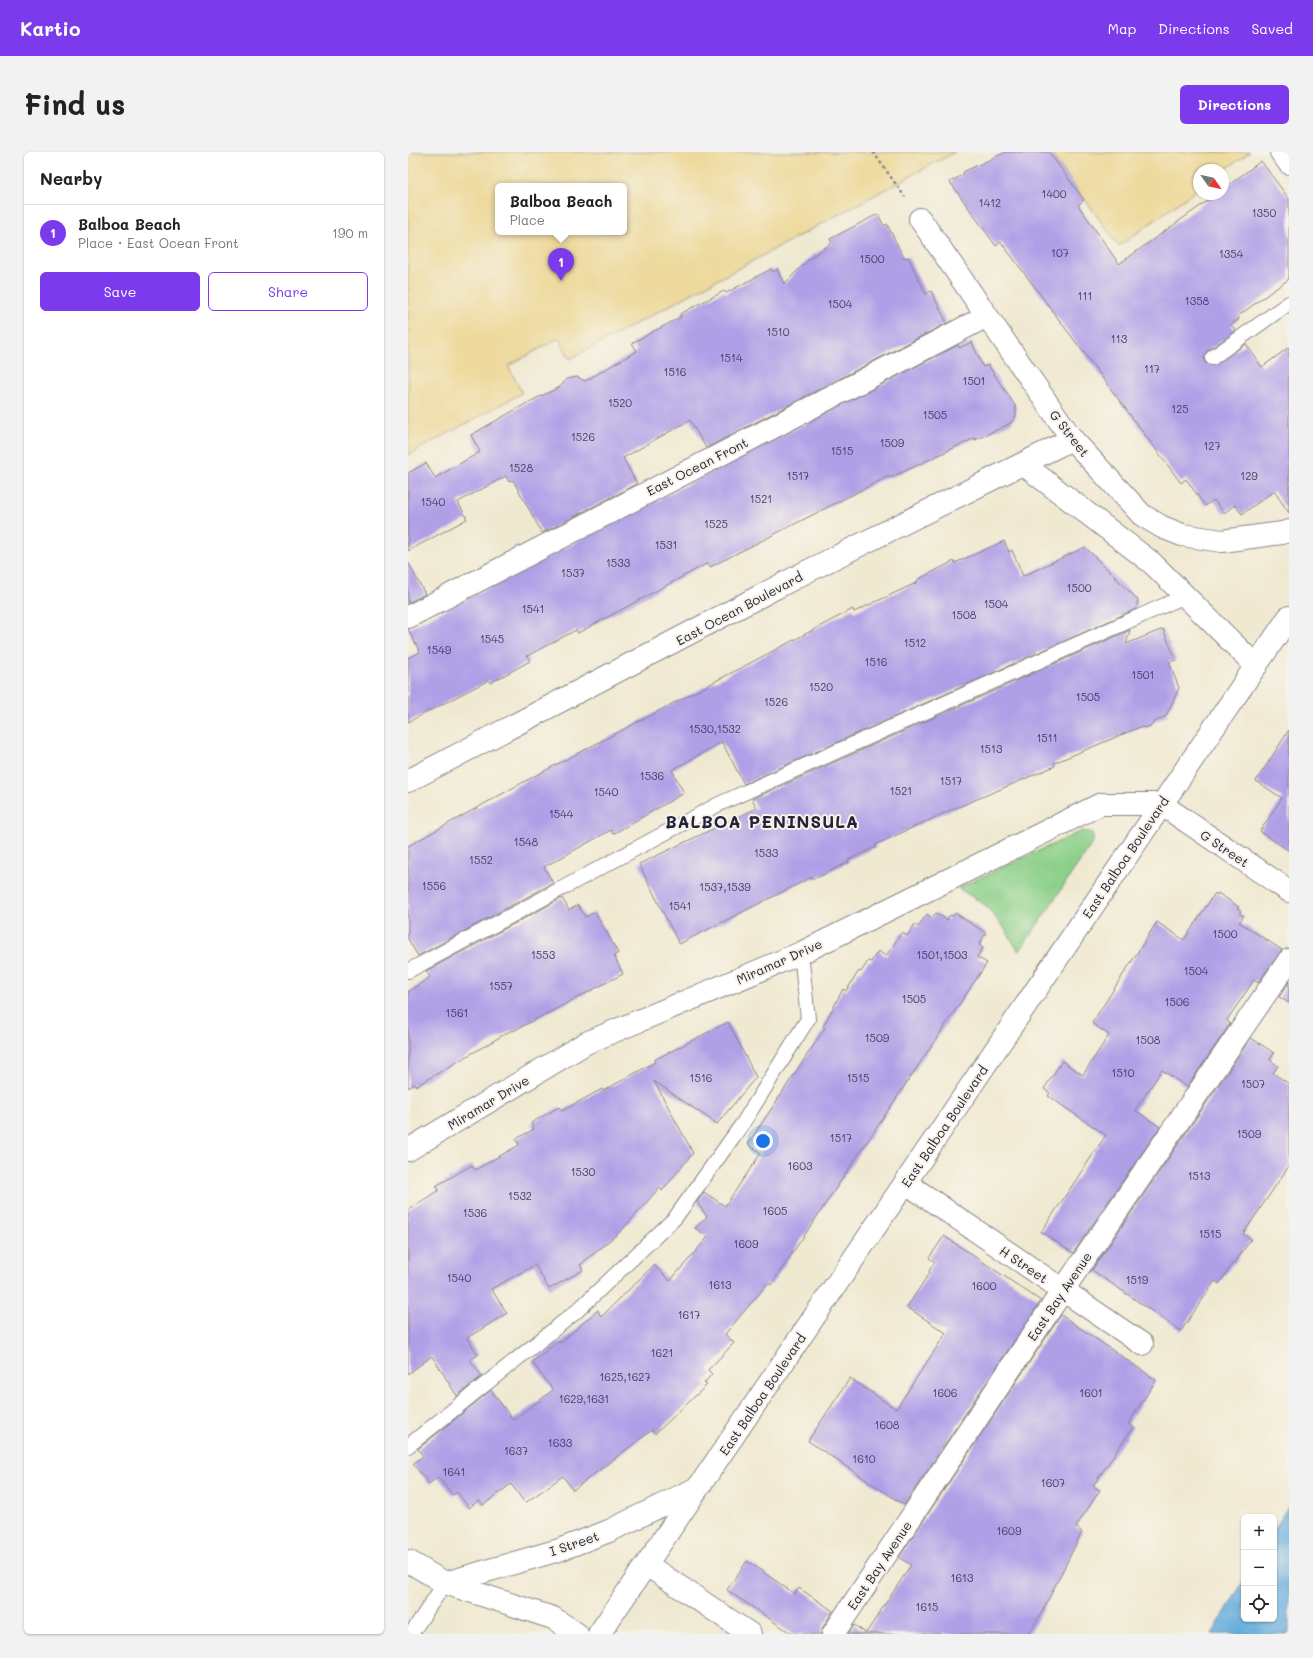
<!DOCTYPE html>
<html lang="en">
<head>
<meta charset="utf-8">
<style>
	:root { --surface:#fff; --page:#f2f2f2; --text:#222; --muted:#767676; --line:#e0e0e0; --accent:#7c3aed }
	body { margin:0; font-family:Mali,sans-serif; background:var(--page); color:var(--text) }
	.controls { position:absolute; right:12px; bottom:12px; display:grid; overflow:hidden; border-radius:6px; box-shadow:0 1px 3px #0004 }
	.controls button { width:36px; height:36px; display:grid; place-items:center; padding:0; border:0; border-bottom:1px solid var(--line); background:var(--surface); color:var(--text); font:20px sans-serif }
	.compass { position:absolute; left:785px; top:12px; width:36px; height:36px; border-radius:50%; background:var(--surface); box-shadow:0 1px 3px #0004; rotate:124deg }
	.you { position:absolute; left:355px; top:989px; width:14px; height:14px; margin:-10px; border:3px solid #fff; border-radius:50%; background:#1a73e8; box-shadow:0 0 0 6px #1a73e833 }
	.badge { display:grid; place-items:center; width:26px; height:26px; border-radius:50%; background:var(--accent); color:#fff; font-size:13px; font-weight:700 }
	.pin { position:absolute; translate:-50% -33px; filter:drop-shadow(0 1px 2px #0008) }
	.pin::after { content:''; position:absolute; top:21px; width:14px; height:12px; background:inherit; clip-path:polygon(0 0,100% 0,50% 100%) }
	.popup { position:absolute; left:87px; top:31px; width:132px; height:52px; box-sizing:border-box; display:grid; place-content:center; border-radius:6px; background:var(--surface); filter:drop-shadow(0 1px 3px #0005); font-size:13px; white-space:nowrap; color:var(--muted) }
	.popup b { font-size:15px; color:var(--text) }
	.popup::after { content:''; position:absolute; left:50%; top:100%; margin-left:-8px; border:8px solid transparent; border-top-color:var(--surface) }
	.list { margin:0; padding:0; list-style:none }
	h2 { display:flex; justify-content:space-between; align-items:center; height:52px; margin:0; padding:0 16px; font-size:17px }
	h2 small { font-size:13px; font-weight:400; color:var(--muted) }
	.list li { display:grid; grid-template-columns:26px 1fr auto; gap:12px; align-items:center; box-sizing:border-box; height:56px; padding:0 16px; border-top:1px solid var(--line) }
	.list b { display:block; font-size:15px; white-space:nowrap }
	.list p { margin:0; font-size:13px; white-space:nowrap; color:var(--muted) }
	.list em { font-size:13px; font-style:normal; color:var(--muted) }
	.actions { display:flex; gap:8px; padding:12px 16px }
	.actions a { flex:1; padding:9px 0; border:1px solid var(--accent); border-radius:6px; text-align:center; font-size:14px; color:var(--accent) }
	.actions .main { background:var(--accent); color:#fff }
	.icon { flex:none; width:22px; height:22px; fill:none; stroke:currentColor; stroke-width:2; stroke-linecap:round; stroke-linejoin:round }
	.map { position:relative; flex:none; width:881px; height:1482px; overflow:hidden; border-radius:6px }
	header { display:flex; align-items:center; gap:24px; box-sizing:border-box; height:56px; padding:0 20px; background:var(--accent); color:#fff }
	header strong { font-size:19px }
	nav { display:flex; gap:22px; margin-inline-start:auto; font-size:14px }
	.intro { display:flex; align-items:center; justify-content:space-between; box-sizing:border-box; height:96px; padding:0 24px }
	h1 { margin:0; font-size:28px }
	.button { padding:10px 18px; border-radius:6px; background:var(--accent); color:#fff; font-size:14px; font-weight:700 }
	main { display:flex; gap:24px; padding:0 24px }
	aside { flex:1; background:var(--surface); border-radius:6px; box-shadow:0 1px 3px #0004 }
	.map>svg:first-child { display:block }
	.green { fill:#8cd089; stroke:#577962 }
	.sand { fill:#eeda9e; stroke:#887e6c; fill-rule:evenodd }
	.water { fill:#67aede; stroke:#44688c }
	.building { fill:#af9fe7 }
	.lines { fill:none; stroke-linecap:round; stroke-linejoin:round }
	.lane-casing { stroke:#898686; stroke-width:16 }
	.street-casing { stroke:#898686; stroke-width:24 }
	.secondary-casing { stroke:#898686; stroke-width:24 }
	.path { stroke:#898686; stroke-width:2.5; stroke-dasharray:3 3; stroke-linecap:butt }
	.lane { stroke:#fff; stroke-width:14 }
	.street { stroke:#fff; stroke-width:22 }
	.secondary { stroke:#fff; stroke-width:22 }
	.labels { text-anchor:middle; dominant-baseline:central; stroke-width:4; stroke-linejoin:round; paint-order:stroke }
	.number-label { font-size:11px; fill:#454166 }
	.street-label { font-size:13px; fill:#22223b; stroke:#f7f3e8 }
	.district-label { font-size:17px; font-weight:bold; letter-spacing:1px; fill:#22223b; stroke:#f7f3e8 }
</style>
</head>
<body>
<header>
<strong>Kartio</strong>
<nav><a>Map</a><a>Directions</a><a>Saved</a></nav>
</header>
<div class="intro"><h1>Find us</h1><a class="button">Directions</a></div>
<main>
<aside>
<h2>Nearby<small></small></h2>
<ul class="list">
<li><span class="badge">1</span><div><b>Balboa Beach</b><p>Place · East Ocean Front</p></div><em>190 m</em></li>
</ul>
<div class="actions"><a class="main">Save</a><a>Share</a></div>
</aside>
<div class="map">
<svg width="881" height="1482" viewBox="0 0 881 1482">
	<rect width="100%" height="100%" fill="#f7f3e8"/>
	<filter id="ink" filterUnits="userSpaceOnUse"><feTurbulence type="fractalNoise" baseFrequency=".025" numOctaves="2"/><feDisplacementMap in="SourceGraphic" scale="8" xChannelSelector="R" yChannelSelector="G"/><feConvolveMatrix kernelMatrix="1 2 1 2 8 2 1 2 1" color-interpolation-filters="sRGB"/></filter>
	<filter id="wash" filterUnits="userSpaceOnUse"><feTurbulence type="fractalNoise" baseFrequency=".012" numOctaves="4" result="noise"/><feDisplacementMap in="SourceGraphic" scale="16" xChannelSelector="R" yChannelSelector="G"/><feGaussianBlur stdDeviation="0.9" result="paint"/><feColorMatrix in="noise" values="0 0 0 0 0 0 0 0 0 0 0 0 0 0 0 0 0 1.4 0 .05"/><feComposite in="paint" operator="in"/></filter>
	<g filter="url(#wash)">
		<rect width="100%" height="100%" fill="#f0e9d2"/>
		<path class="green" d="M674 679 683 680 685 684V690L611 800 597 777 577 753 550 736Z"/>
		<g class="sand">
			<path d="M0 0H547L162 207 151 186 100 214 114 241 0 303ZM90 34H216V80H90Z"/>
			<path d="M642 0H842L815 19 791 18V36L711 94Z"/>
		</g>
		<path class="water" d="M881 1353V1482H804L836 1428V1467H866V1378Z"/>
		<g id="blocks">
			<g class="building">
				<path d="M598 0H641L676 48 670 53 711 112 809 42H815V37L853 9 881 47V127L830 164 831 167 823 173 828 179 799 199 796 206 797 211 805 214 838 192 854 215 881 195V361L866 339 834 362 827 353 816 361 806 348 797 354 778 327 773 331 593 90 588 94 542 30 556 22 555 20Z"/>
				<path d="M470 62 476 74 479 72 496 106 500 105 518 142 523 139 539 171 298 296 282 268 215 306 229 332 134 381 105 328 101 330 98 324 50 350 59 367 0 399V321L18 311 27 326 72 300 63 283 121 250 152 235 159 227 169 225 177 229 229 199 224 191 273 165 272 162 316 139 318 141 363 117 365 120 369 117 376 132 404 104 424 91 422 87Z"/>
				<path d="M564 190 575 215 580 213 608 255V264L603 271 567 288V286L482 326 481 324 302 415 300 411 170 481 168 478 119 504 122 509 82 531 81 528 0 570V506L12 500 0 477 550 193 551 196Z"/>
				<path d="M596 389 601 400 604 398 615 424 677 395 730 448 728 457 336 632 314 590 264 618 276 641 205 682 203 678 136 715 145 731 10 804 0 787V694L121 627 445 457 446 460 510 430 509 428 546 409 547 411Z"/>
				<path d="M0 410 17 442 0 451Z"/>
				<path d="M755 477 768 508 761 510 771 536 758 564 746 570 744 573 737 576 732 575 646 611 647 614 534 662 467 693 468 695 440 708 441 710 406 727 404 725 271 792 231 712 349 656 344 647 722 478 718 492Z"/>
				<path d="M881 578V699L852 679 874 646 848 629Z"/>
				<path d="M807 741 809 743 810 741 831 755 829 756 833 759 831 761 836 764 831 770 874 798 850 831 846 828 819 868 822 872 779 935 754 918 727 958 752 975 665 1101 633 1080 698 983 640 944 642 941 636 937 654 909 675 923 701 883 684 871 749 770 776 788Z"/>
				<path d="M154 746 161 758 170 753 177 765 187 760 210 801 206 804 215 822 105 879 104 878 8 934 7 932 0 936V840L22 825 18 819Z"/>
				<path d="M528 761 539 768 542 763 545 764 547 761 578 781 571 793 575 796 569 805 579 811 363 1133 360 1131 317 1182 326 1191 300 1218 304 1222 296 1231 299 1233 247 1282 244 1278 165 1338 155 1324 117 1351 103 1332 75 1353 71 1348 61 1356 49 1340 45 1343 30 1325 21 1332 5 1312 15 1304 10 1297 83 1238 105 1268 145 1238 124 1210 151 1189 152 1191 190 1158 193 1165 246 1113 262 1129 300 1085 287 1076 299 1065 289 1050 296 1040 317 1054 353 1001 340 992 417 876 415 875 435 837 438 839 451 819 453 820 460 809 463 810 470 799 478 804 494 780 499 784 507 772 510 775 519 762 524 766Z"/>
				<path d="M881 830V851L871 845Z"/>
				<path d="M320 870 348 925 309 972 246 929 285 1001 254 1039 252 1035 214 1078 172 1113 175 1118 141 1137 127 1113 83 1137 99 1161 59 1186 70 1203 62 1208 74 1224 49 1244 24 1204 0 1222V1058L31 1038 28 1034 64 1013 67 1018 111 993 108 987 126 977 123 971 151 955 154 959 194 937 195 939 247 910 246 908Z"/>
				<path d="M843 886 866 901 862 908 870 914 865 921 881 932V1014L835 1082 843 1087 826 1112 825 1111 811 1132 807 1129 773 1179 684 1118Z"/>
				<path d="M536 1084 633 1149 496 1353 400 1289 442 1226 488 1257 538 1181 499 1155 522 1120 521 1119 527 1110 521 1106Z"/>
				<path d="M653 1163 748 1228 720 1272 725 1275 685 1334 692 1338 668 1375 674 1380 633 1462 620 1482H440L446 1473 458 1481 503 1413 491 1405Z"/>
				<path d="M339 1409 387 1442 391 1436 425 1459 415 1475 413 1482H384L319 1438Z"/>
			</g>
		</g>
	</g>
	<g filter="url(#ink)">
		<use href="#blocks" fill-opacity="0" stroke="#898686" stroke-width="1"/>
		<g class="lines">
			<g class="lane-casing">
				<g id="lane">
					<path d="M804 206 881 151"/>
					<path d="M0 819 311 652 777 444"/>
					<path d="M0 1294 169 1159 267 1066 335 971 400 867 393 801"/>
					<path d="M3 1482 37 1431"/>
				</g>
			</g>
			<g class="street-casing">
				<g id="street">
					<path d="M873 0 881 11"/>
					<path d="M512 67 664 287 734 363 754 375 774 383 814 389 874 381 881 379"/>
					<path d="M615 312 744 411 848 514"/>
					<path d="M0 465 579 164"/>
					<path d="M0 629 396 421 664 287"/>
					<path d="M0 998 178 891 393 801 693 652H753L881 739"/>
					<path d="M498 1031 734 1192"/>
					<path d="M0 1409 37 1431 145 1466 169 1482"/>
					<path d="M239 1413 342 1482"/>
					<path d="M37 1431 151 1398 201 1379 289 1336"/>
					<path d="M425 1482 655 1138 881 808"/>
				</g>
			</g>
			<g class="secondary-casing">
				<path id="secondary" d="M191 1482 881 465"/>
			</g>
			<path class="path" d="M465 0 497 45"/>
			<use href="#lane" class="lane"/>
			<use href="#street" class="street"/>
			<use href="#secondary" class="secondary"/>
		</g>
	</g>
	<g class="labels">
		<g class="number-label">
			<text x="646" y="41">1400</text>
			<text x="582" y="50">1412</text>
			<text x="856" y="60">1350</text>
			<text x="652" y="100">107</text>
			<text x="823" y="101">1354</text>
			<text x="464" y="106">1500</text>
			<text x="677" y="143">111</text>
			<text x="789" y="148">1358</text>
			<text x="432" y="151">1504</text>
			<text x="370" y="179">1510</text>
			<text x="711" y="186">113</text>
			<text x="323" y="205">1514</text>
			<text x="744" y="216">117</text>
			<text x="267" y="219">1516</text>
			<text x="566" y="228">1501</text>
			<text x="212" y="250">1520</text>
			<text x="772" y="256">125</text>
			<text x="527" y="262">1505</text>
			<text x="175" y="284">1526</text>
			<text x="484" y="290">1509</text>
			<text x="804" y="293">127</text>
			<text x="434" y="298">1515</text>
			<text x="113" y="315">1528</text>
			<text x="390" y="323">1517</text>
			<text x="841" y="323">129</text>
			<text x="353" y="346">1521</text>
			<text x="25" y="349">1540</text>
			<text x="308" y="371">1525</text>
			<text x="258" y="392">1531</text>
			<text x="210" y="410">1533</text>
			<text x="165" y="420">1537</text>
			<text x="671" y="435">1500</text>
			<text x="588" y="451">1504</text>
			<text x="125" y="456">1541</text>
			<text x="556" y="462">1508</text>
			<text x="84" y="486">1545</text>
			<text x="507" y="490">1512</text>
			<text x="31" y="497">1549</text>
			<text x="468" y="509">1516</text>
			<text x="735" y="522">1501</text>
			<text x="413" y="534">1520</text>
			<text x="680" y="544">1505</text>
			<text x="368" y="549">1526</text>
			<text x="307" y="576">1530,1532</text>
			<text x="639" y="585">1511</text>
			<text x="583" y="596">1513</text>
			<text x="244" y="623">1536</text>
			<text x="543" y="628">1517</text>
			<text x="493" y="638">1521</text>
			<text x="198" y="639">1540</text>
			<text x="153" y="661">1544</text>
			<text x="118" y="689">1548</text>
			<text x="358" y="700">1533</text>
			<text x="73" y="707">1552</text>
			<text x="26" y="733">1556</text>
			<text x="317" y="734">1537,1539</text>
			<text x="272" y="753">1541</text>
			<text x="817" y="781">1500</text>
			<text x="135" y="802">1553</text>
			<text x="534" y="802">1501,1503</text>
			<text x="788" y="818">1504</text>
			<text x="93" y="833">1557</text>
			<text x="506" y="846">1505</text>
			<text x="769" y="849">1506</text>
			<text x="49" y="860">1561</text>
			<text x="469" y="885">1509</text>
			<text x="740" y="887">1508</text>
			<text x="715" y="920">1510</text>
			<text x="293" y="925">1516</text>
			<text x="450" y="925">1515</text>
			<text x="845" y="931">1507</text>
			<text x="841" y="981">1509</text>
			<text x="433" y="985">1517</text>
			<text x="392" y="1013">1603</text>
			<text x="175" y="1019">1530</text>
			<text x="791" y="1023">1513</text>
			<text x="112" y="1043">1532</text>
			<text x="367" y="1058">1605</text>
			<text x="67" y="1060">1536</text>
			<text x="802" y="1081">1515</text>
			<text x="338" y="1091">1609</text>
			<text x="51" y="1125">1540</text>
			<text x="729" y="1127">1519</text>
			<text x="312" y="1132">1613</text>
			<text x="576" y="1133">1600</text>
			<text x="281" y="1162">1617</text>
			<text x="254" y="1200">1621</text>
			<text x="217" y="1224">1625,1627</text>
			<text x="537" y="1240">1606</text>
			<text x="683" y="1240">1601</text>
			<text x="176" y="1246">1629,1631</text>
			<text x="479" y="1272">1608</text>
			<text x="152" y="1290">1633</text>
			<text x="108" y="1298">1637</text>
			<text x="456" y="1306">1610</text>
			<text x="46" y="1319">1641</text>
			<text x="645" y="1330">1607</text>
			<text x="601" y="1378">1609</text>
			<text x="554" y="1425">1613</text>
			<text x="519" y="1454">1615</text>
		</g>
		<g class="street-label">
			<text transform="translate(662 281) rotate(52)">G Street</text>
			<text transform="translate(289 314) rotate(-27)">East Ocean Front</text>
			<text transform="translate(331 456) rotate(-28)">East Ocean Boulevard</text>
			<text transform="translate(817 696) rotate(34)">G Street</text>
			<text transform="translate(717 705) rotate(-56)">East Balboa Boulevard</text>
			<text transform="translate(371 809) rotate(-24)">Miramar Drive</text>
			<text transform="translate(80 950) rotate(-31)">Miramar Drive</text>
			<text transform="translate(536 974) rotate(-56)">East Balboa Boulevard</text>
			<text transform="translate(616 1112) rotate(34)">H Street</text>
			<text transform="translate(651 1144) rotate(-56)">East Bay Avenue</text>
			<text transform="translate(354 1242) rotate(-56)">East Balboa Boulevard</text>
			<text transform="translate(166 1391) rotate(-19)">I Street</text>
			<text transform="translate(471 1413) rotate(-56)">East Bay Avenue</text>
		</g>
		<g class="district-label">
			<text x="354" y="669">BALBOA PENINSULA</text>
		</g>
	</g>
</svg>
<div class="controls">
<button>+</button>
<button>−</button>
<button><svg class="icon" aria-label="locate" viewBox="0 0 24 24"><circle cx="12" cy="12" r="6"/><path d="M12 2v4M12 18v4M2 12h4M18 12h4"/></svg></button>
</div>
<svg class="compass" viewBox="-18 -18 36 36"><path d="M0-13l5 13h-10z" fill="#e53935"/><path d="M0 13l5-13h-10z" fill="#767676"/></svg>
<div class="you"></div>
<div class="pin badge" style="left:153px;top:129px">1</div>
<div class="popup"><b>Balboa Beach</b>Place</div>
</div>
</main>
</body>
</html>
